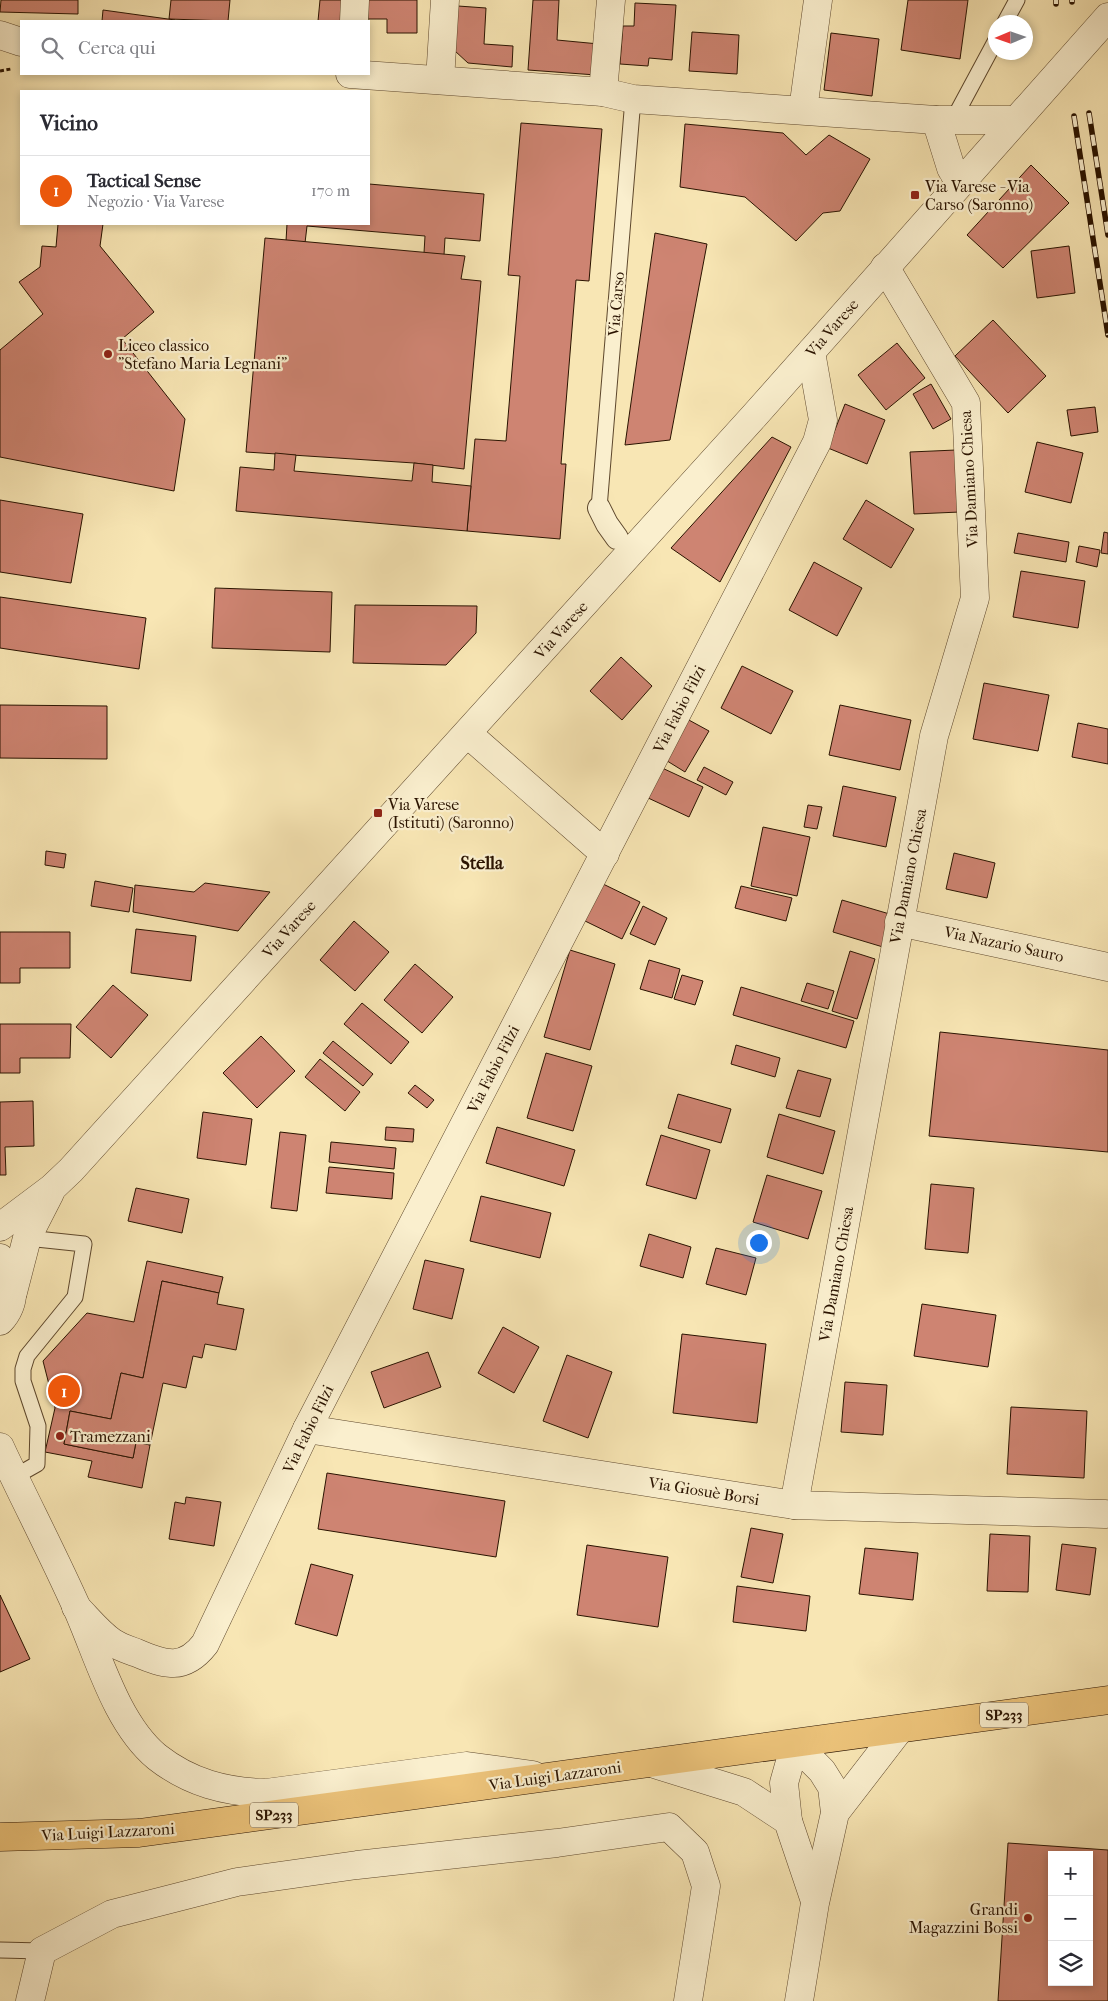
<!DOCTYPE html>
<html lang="it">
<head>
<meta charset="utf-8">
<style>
	:root { --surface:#fff; --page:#f2f2f3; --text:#2b2b33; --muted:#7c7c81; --line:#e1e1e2; --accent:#ea580c }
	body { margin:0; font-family:"IM FELL French Canon",serif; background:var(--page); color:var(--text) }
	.controls { position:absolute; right:15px; bottom:15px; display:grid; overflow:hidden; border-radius:0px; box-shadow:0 2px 8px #0003 }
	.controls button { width:45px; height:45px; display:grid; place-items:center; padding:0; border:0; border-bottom:1px solid var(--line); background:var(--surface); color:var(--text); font:25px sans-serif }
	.compass { position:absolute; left:988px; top:15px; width:45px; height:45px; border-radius:50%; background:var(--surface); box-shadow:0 2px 8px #0003; rotate:268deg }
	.you { position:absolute; left:758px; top:1242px; width:18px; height:18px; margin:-12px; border:4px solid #fff; border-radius:50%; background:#1a73e8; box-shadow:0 0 0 8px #1a73e833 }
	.badge { display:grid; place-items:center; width:32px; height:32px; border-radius:50%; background:var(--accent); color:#fff; font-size:16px; font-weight:700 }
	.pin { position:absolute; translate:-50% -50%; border:2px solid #fff; box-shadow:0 1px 5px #0006 }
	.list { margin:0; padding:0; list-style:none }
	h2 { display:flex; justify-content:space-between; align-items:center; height:65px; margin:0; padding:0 20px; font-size:21px }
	h2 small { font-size:16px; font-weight:400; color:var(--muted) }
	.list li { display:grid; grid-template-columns:32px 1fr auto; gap:15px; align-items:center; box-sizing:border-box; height:70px; padding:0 20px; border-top:1px solid var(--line) }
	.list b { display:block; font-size:19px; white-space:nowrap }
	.list p { margin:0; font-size:16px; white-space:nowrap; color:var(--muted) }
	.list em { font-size:16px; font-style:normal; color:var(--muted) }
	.icon { flex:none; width:28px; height:28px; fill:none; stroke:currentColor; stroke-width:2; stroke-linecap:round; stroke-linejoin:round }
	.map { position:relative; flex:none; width:1108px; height:2001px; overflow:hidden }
	.search { position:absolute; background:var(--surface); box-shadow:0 2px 8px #0003; left:20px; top:20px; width:350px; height:55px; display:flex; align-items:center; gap:12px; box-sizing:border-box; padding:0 18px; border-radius:0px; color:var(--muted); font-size:19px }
	.panel { position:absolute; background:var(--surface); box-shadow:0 2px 8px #0003; left:20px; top:90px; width:350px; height:135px; border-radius:0px }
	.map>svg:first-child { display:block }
	.building { fill:#ce8472; stroke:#2a1300; fill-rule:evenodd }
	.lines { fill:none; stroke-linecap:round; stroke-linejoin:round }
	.service-casing { stroke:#5e482d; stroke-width:17 }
	.pedestrian-casing { stroke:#5e482d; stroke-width:24 }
	.minor-casing { stroke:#5e482d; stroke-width:29 }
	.tertiary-casing { stroke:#5e482d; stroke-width:29 }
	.primary-casing { stroke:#2a1300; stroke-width:29 }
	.path { stroke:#2a1300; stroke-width:3; stroke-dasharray:4 2.5; stroke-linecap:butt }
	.service { stroke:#faefce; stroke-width:15 }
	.pedestrian { stroke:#faefce; stroke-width:22 }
	.minor { stroke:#faefce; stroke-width:28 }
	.tertiary { stroke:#faefce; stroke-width:28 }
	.primary { stroke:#ecc37a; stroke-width:28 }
	.rail-casing { stroke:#2a1300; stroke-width:5.5 }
	.rail { stroke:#faefce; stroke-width:4; stroke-dasharray:11; stroke-linecap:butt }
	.poi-dot { fill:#8f2418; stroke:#faefce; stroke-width:2 }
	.labels { text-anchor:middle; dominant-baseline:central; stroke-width:4.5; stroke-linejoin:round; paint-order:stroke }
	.shield { fill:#faefce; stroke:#68553e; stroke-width:1 }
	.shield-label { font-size:15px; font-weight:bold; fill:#2a1300 }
	.poi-label { font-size:16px; fill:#2a1300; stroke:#faefce; text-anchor:start }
	.street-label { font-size:16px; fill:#2a1300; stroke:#faefce }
	.neighbourhood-label { font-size:18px; font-weight:bold; fill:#2a1300; stroke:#faefce }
</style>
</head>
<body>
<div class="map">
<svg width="1108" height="2001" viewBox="0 0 1108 2001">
	<rect width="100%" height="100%" fill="#f8e6b4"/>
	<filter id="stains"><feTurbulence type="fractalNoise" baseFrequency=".004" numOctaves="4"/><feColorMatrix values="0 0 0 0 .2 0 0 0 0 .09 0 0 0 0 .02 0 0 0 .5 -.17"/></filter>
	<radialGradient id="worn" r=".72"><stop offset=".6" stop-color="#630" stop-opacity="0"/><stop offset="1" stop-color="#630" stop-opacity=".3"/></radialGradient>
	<g class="building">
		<path d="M78 0V14L0 12 1 0Z"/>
		<path d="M171 0H230L228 21 169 19Z"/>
		<path d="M320 0H351L350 21H318Z"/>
		<path d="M368 0H417V33H387V19H368Z"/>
		<path d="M533 0H559L557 40 599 44 596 75 528 70Z"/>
		<path d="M908 0H968L960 59 901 50Z"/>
		<path d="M635 3 676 5 672 60 649 58 648 66 620 64 623 26H634Z"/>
		<path d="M458 6 486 8 484 44 513 46 512 67 468 63 455 51Z"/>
		<path d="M103 10 175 20V21H102Z"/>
		<path d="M692 32 739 35 737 74 689 71Z"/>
		<path d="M831 33 879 39 872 96 824 90Z"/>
		<path d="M521 123 602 129 589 281 576 280 561 464H566L560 539 467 531 475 439 506 441 520 276 508 275Z"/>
		<path d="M685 124 783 133 806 155 829 135 870 159 840 211 823 213 796 241 745 197 680 187Z"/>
		<path d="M1031 165 1069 203 1003 268 967 235Z"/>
		<path d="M369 184 484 194 480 241 445 238 444 255 424 253 425 236 307 226 305 243 286 241 287 224H369Z"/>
		<path d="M58 224H103L100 246 154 312 122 339 185 419 174 491 0 457V350L43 314 19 282 40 267 42 246 56 247Z"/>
		<path d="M655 233 707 244 670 440 625 445Z"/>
		<path d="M265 238 465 256 461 279 481 281 464 469 414 463 246 452Z"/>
		<path d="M1069 246 1075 293 1037 298 1031 251Z"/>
		<path d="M993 320 1046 376 1008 413 955 356Z"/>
		<path d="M897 343 925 378 886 410 858 375Z"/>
		<path d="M931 384 951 419 933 429 913 394Z"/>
		<path d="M845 404 885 420 867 464 828 448Z"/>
		<path d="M1095 407 1098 432 1071 436 1067 410Z"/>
		<path d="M772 437 791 447 720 582 671 548Z"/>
		<path d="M1037 442 1083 453 1071 503 1025 492Z"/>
		<path d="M956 450 960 512 914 514 910 452Z"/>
		<path d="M275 453 296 455 294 471 412 481 414 463 433 465 432 482 471 486 467 531 236 511 240 467 274 470Z"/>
		<path d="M0 500 83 514 71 583 0 572Z"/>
		<path d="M866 500 914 529 891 568 843 539Z"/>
		<path d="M1104 532 1108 533V554L1101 553Z"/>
		<path d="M1018 533 1069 542 1066 562 1014 553Z"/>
		<path d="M1079 546 1100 550 1097 567 1076 562Z"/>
		<path d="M814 562 862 588 837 636 789 610Z"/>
		<path d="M1021 571 1085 581 1078 628 1013 617Z"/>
		<path d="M215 588 332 592 330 652 212 648Z"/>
		<path d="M0 597 146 618 139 669 0 648Z"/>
		<path d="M355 605 477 606 476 633 446 665 353 663Z"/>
		<path d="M621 657 652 686 622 720 590 691Z"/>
		<path d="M742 666 793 691 771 734 721 708Z"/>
		<path d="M984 683 1049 695 1038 751 973 739Z"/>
		<path d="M0 705 107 706V759L0 758Z"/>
		<path d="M840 705 911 720 900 770 829 755Z"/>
		<path d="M687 719 709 731 685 772 664 759Z"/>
		<path d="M1078 723 1108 729V764L1072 757Z"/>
		<path d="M660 767 703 787 689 817 646 797Z"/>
		<path d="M704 767 733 782 726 795 697 780Z"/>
		<path d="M843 786 896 797 886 847 833 836Z"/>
		<path d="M808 805 822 807 817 829 804 827Z"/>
		<path d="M763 827 810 837 797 896 751 886Z"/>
		<path d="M46 851 66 854 64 868 45 865Z"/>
		<path d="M954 853 995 863 987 898 946 889Z"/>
		<path d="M95 881 133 888 129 912 91 906Z"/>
		<path d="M205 883 270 892 238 931 133 912 135 885 194 892Z"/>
		<path d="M601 883 640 902 622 939 583 920Z"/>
		<path d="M741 886 792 898 786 921 735 908Z"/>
		<path d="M842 900 893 915 883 947 833 932Z"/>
		<path d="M643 906 667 918 655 945 630 934Z"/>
		<path d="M354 921 389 952 355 991 320 960Z"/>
		<path d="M136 929 196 936 191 981 131 973Z"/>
		<path d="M0 932H70V968H20V983H0Z"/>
		<path d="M570 950 615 964 590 1050 544 1037Z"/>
		<path d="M850 951 875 959 857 1019 832 1011Z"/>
		<path d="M649 960 680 969 672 998 640 989Z"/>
		<path d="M415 964 453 997 422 1033 384 1000Z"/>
		<path d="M682 975 703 981 695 1005 674 999Z"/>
		<path d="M807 983 834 991 828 1009 801 1001Z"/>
		<path d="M113 985 148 1015 111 1058 76 1027Z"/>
		<path d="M741 987 854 1021 846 1048 733 1015Z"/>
		<path d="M362 1003 409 1042 391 1064 344 1024Z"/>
		<path d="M0 1024H71L70 1058H20V1073H0Z"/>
		<path d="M940 1032 1108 1050V1152L929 1136Z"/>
		<path d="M261 1036 295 1071 257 1108 223 1073Z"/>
		<path d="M333 1041 373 1074 363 1086 323 1053Z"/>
		<path d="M736 1045 780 1058 775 1077 731 1064Z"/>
		<path d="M546 1053 592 1066 573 1131 527 1118Z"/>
		<path d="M320 1059 360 1092 345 1111 305 1077Z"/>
		<path d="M798 1070 831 1079 820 1117 786 1108Z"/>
		<path d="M415 1085 434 1100 427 1108 408 1093Z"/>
		<path d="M678 1094 731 1109 721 1143 668 1128Z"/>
		<path d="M33 1101 34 1146 5 1147 6 1175H0V1102Z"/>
		<path d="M203 1112 252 1119 246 1165 197 1158Z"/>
		<path d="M779 1114 835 1131 823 1174 767 1157Z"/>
		<path d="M386 1127 414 1129 413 1142 385 1140Z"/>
		<path d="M497 1127 575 1150 564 1186 486 1163Z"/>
		<path d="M280 1132 306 1135 297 1211 271 1208Z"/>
		<path d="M661 1135 710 1150 696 1199 646 1185Z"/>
		<path d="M331 1142 396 1148 394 1169 329 1162Z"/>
		<path d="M329 1167 394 1173 392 1199 326 1193Z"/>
		<path d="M767 1175 822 1191 808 1239 753 1222Z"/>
		<path d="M931 1184 974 1188 968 1253 925 1249Z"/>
		<path d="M136 1188 189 1199 182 1233 128 1221Z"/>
		<path d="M481 1196 551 1213 540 1258 470 1241Z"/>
		<path d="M649 1234 691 1247 683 1278 640 1266Z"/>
		<path d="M716 1248 756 1258 746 1295 706 1284Z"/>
		<path d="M425 1260 464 1269 452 1319 413 1309Z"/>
		<path d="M147 1261 223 1277 219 1293 162 1281 143 1378 121 1373 111 1419 70 1411 64 1444 133 1458 136 1442 150 1445 142 1488 88 1477 92 1461 45 1452 55 1408 43 1361 87 1313 134 1322Z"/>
		<path d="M162 1281 219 1293 217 1304 244 1309 236 1350 205 1344 202 1358 193 1356 186 1388 163 1383 150 1445 136 1442 133 1458 64 1444 70 1411 111 1419 121 1373 143 1378Z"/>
		<path d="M922 1304 996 1315 988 1367 914 1356Z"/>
		<path d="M503 1327 539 1347 514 1393 478 1373Z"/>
		<path d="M682 1334 766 1344 757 1423 673 1413Z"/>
		<path d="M428 1352 441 1387 384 1408 371 1372Z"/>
		<path d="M567 1355 612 1372 588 1438 543 1421Z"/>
		<path d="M845 1382 887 1385 883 1435 841 1432Z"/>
		<path d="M1011 1407 1087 1411 1084 1478 1007 1474Z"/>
		<path d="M327 1473 505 1501 496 1557 318 1529Z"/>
		<path d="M186 1497 221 1502 214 1546 169 1539 175 1502 185 1504Z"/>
		<path d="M751 1528 783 1534 773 1583 741 1577Z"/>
		<path d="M990 1534 1030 1536 1028 1592 987 1591Z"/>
		<path d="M1062 1544 1096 1548 1090 1595 1056 1590Z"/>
		<path d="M587 1545 668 1557 658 1627 577 1615Z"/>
		<path d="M865 1548 918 1553 913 1600 859 1594Z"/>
		<path d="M311 1564 353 1575 337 1636 295 1624Z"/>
		<path d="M737 1586 810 1596 806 1631 733 1622Z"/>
		<path d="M0 1595 30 1659 0 1672Z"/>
		<path d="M1008 1843 1108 1850V2001H998ZM1052 1855H1089V1982H1052Z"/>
	</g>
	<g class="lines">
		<g class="service-casing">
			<g id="service">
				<path d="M1005 22 1017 0"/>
				<path d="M953 120 996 40"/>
				<path d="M599 508 633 99"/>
				<path d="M14 1477 37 1464 38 1426 23 1381V1369L27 1356 75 1297 84 1244 27 1238"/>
				<path d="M0 1950 42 1951"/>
			</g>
		</g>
		<g class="pedestrian-casing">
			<path id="pedestrian" d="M599 508 607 524 617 538"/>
		</g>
		<g class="minor-casing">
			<g id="minor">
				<path d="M354 21 355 0"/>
				<path d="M0 35 21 42"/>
				<path d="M350 74 603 92 633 99 936 120H1015"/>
				<path d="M440 80 445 0"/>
				<path d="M603 92 611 0"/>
				<path d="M803 110 818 0"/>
				<path d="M936 120 951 168 959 182"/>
				<path d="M468 734 605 854"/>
				<path d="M899 922 1108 967"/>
				<path d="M0 1227 52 1188 71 1170 755 415 1108 17"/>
				<path d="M13 1292 27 1238 50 1193"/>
				<path d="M307 1429 794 1505 1105 1514"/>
				<path d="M0 1447C25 1501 53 1554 77 1608 98 1655 116 1723 157 1757 190 1783 226 1792 266 1793L467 1766 533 1775"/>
				<path d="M794 1505 934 736 975 598 966 403 885 267"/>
				<path d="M76 1607C88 1619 99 1633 112 1642 119 1647 129 1650 137 1653 165 1665 184 1671 205 1644L307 1429 817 442 823 420 811 352"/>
				<path d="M651 1763 744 1792 788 1821 815 1901"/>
				<path d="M788 1821 784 1783 795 1744 822 1771 832 1787 835 1813"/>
				<path d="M30 2001 42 1951 112 1914 237 1882 357 1865 557 1843 669 1827 695 1852 706 1886 688 2001"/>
				<path d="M799 2001 815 1903 835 1813 899 1730"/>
			</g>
		</g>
		<g class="tertiary-casing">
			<path id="tertiary" d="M0 1258C16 1277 17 1303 0 1321"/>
		</g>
		<g class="primary-casing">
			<path id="primary" d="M0 1837 139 1833 1108 1700"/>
		</g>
		<path class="path" d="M0 71 11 69"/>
		<use href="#service" class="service"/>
		<use href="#pedestrian" class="pedestrian"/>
		<use href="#minor" class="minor"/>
		<use href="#tertiary" class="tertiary"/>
		<use href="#primary" class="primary"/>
		<g class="rail-casing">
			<g id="rail">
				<path d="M1056 0V4"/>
				<path d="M1072 0V2"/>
				<path d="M1089 113 1108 235"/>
				<path d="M1074 116 1108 335"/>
			</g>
		</g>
		<use href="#rail" class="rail"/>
	</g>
	<g class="poi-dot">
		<rect x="910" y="190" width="10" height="10" rx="2.5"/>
		<circle cx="108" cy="354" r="5"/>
		<rect x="373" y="808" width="10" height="10" rx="2.5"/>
		<circle cx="60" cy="1436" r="5"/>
		<circle cx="1028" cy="1918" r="5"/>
	</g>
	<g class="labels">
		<g class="shield">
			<rect x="980" y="1702.5" width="48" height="25" rx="4"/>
			<rect x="250" y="1802.5" width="48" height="25" rx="4"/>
		</g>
		<g class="shield-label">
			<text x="1004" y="1715">SP233</text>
			<text x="274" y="1815">SP233</text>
		</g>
		<g class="poi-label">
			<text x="925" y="186">Via Varese - Via<tspan x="925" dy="18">Carso (Saronno)</tspan></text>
			<text x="118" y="345">Liceo classico<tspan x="118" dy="18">"Stefano Maria Legnani"</tspan></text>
			<text x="388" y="804">Via Varese<tspan x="388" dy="18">(Istituti) (Saronno)</tspan></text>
			<text x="70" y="1436">Tramezzani</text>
			<text x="1018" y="1909" text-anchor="end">Grandi<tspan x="1018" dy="18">Magazzini Bossi</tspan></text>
		</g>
		<g class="street-label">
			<text transform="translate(616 304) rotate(-85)">Via Carso</text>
			<text transform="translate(832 328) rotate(-49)">Via Varese</text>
			<text transform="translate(969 479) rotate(-93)">Via Damiano Chiesa</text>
			<text transform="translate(561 630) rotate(-48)">Via Varese</text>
			<text transform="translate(679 709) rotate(-63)">Via Fabio Filzi</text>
			<text transform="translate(908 876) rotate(-79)">Via Damiano Chiesa</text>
			<text transform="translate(289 929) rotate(-48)">Via Varese</text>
			<text transform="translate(1004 944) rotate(12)">Via Nazario Sauro</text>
			<text transform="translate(493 1069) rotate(-63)">Via Fabio Filzi</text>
			<text transform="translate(836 1274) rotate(-80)">Via Damiano Chiesa</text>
			<text transform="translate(308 1429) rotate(-64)">Via Fabio Filzi</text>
			<text transform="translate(704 1491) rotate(9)">Via Giosuè Borsi</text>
			<text transform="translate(555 1776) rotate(-8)">Via Luigi Lazzaroni</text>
			<text transform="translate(108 1832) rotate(-3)">Via Luigi Lazzaroni</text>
		</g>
		<g class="neighbourhood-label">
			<text x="482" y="863">Stella</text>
		</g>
	</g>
	<rect width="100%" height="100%" filter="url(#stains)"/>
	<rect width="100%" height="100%" fill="url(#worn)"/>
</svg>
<div class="controls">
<button>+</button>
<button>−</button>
<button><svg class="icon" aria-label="layers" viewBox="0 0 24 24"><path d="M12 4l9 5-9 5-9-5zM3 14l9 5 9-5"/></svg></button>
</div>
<svg class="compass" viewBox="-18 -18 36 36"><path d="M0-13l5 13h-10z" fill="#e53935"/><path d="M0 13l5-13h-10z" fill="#7c7c81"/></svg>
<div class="you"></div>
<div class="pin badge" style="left:64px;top:1391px">1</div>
<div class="search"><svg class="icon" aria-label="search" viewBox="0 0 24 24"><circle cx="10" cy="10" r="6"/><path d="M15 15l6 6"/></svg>Cerca qui</div>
<section class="panel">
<h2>Vicino<small></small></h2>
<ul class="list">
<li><span class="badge">1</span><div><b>Tactical Sense</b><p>Negozio · Via Varese</p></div><em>170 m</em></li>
</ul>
</section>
</div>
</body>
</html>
